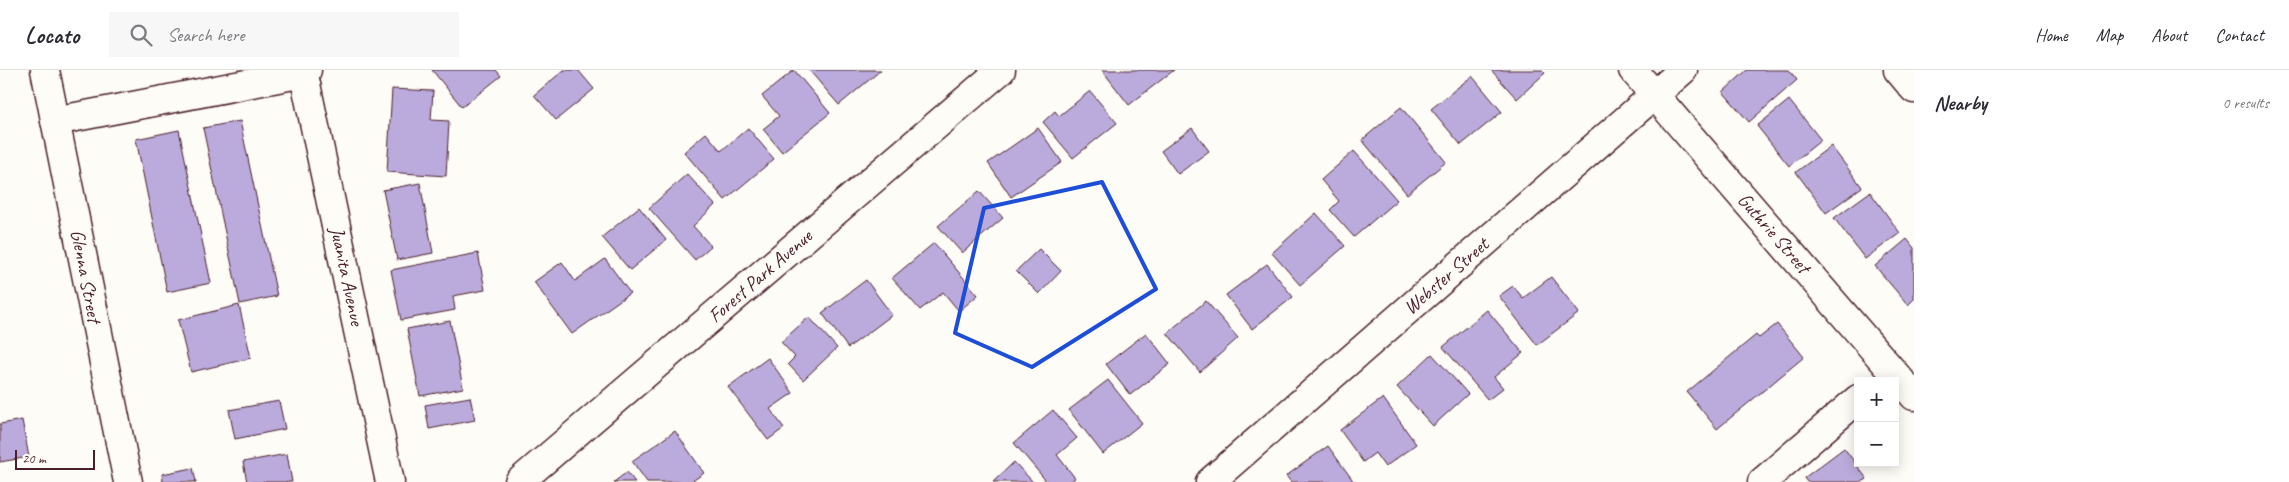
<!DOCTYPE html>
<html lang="en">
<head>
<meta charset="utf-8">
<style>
	:root { --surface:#fff; --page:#f7f7f7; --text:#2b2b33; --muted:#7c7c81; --line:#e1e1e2 }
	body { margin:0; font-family:Caveat,sans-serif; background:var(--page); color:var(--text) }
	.controls { position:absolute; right:15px; bottom:15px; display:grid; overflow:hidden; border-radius:0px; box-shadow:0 2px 12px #0003 }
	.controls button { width:45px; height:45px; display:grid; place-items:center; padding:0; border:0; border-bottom:1px solid var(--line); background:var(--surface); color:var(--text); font:25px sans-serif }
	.scale { position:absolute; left:15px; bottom:12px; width:80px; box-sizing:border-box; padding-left:5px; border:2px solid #4a1f2b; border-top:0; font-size:14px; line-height:18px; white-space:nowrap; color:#4a1f2b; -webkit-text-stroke:4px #fdfcf7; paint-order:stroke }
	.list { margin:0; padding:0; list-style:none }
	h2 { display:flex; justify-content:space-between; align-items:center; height:65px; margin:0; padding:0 20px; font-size:21px }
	h2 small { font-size:16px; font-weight:400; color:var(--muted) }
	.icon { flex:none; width:28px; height:28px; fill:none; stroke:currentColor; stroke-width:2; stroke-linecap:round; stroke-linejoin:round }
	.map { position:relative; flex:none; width:1914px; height:412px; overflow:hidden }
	header { display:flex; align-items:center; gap:30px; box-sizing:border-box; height:70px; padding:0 25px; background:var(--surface); border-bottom:1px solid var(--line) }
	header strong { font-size:24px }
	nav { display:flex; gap:28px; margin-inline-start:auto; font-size:18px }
	.search { width:350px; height:45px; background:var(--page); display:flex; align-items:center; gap:12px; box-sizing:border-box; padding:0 18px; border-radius:0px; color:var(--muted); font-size:19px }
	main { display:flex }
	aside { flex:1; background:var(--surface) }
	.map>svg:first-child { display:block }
	.building { fill:#bbabdc; stroke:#4a1f2b }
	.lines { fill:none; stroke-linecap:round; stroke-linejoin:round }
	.minor-casing { stroke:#4a1f2b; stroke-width:31 }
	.major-casing { stroke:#4a1f2b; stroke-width:31 }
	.minor { stroke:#fdfcf7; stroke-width:28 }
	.major { stroke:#fdfcf7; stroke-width:28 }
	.marked { fill:none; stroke:#1d4ed8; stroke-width:4; stroke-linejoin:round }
	.labels { text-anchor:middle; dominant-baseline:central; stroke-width:4; stroke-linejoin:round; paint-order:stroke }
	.street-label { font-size:20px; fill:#4a1f2b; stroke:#fdfcf7 }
</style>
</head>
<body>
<header>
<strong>Locato</strong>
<div class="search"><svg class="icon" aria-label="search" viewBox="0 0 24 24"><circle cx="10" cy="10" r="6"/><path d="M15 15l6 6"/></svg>Search here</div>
<nav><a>Home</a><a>Map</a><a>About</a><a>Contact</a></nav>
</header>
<main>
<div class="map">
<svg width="1914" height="412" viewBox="0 0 1914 412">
	<rect width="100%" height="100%" fill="#fdfcf7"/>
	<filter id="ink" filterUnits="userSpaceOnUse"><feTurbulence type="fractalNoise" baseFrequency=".02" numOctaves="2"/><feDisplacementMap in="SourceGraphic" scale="10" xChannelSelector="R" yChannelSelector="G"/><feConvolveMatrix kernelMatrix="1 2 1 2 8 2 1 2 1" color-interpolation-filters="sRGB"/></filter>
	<g filter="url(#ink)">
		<g class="building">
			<path d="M432 0H496L501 6 462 37Z"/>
			<path d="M564 0H578L594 19 556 50 534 25Z"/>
			<path d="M794 0 830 43 782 82 763 59 779 46 762 26Z"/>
			<path d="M809 0H881L839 35Z"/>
			<path d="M1102 0H1174L1129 35Z"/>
			<path d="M1491 0H1542L1545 3 1517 29Z"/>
			<path d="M1747 0H1789L1797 10 1749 52 1723 22Z"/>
			<path d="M1472 6 1502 42 1461 75 1431 39Z"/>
			<path d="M392 19 433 21 431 50 449 51 446 106 387 102Z"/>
			<path d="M1090 21 1117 53 1073 88 1043 52 1055 41 1059 46Z"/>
			<path d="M1789 30 1821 70 1789 96 1757 56Z"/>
			<path d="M1401 37 1446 92 1407 124 1362 70Z"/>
			<path d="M240 51 277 226 240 234 203 58Z"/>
			<path d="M748 58 774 89 725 130 684 82 706 63 721 81Z"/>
			<path d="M1038 58 1062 92 1011 127 988 93Z"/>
			<path d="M1192 58 1209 81 1178 104 1161 81Z"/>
			<path d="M179 60 211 213 167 222 136 69Z"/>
			<path d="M1831 76 1862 117 1826 143 1796 102Z"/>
			<path d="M1354 81 1397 130 1354 167 1330 140 1339 131 1321 110Z"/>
			<path d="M687 104 715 135 693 156 711 176 695 190 649 138Z"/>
			<path d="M420 113 433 183 397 190 383 120Z"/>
			<path d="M979 121 1003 148 962 183 938 156Z"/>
			<path d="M1870 122 1900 163 1865 189 1834 148Z"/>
			<path d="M639 137 666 170 630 200 602 167Z"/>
			<path d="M1316 143 1345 176 1300 215 1272 183Z"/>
			<path d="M1907 169 1914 178V229L1908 235 1875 196Z"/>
			<path d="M934 173 978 225 959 241 943 222 920 240 892 208Z"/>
			<path d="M1039 179 1061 201 1039 224 1016 201Z"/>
			<path d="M478 183 485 220 453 226 455 240 401 250 391 200Z"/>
			<path d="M605 189 630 223 572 264 534 212 562 192 575 211Z"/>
			<path d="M1267 194 1293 227 1252 259 1226 225Z"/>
			<path d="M1551 207 1579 243 1537 275 1499 226 1513 216 1523 228Z"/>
			<path d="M866 210 892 245 848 278 822 243Z"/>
			<path d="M1206 231 1238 268 1200 302 1167 263Z"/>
			<path d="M239 235 251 288 191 302 178 250Z"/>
			<path d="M1487 240 1523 283 1494 307 1503 318 1488 330 1443 277Z"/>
			<path d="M809 247 837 278 803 310 788 294 795 287 781 272Z"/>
			<path d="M450 251 463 318 420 326 407 259Z"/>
			<path d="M1777 254 1804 287 1717 359 1687 322 1756 265 1759 268Z"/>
			<path d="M1146 263 1170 294 1130 325 1106 294Z"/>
			<path d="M1432 284 1468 324 1433 356 1397 317Z"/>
			<path d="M768 288 793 323 770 339 784 358 768 370 728 317Z"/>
			<path d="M1108 310 1142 353 1103 384 1069 340Z"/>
			<path d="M470 327 475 350 429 359 425 335Z"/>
			<path d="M1383 328 1416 374 1385 397 1375 383 1363 392 1340 360Z"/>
			<path d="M279 331 285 359 235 369 229 340Z"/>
			<path d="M1053 340 1077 368 1057 385 1075 408 1070 412H1047L1014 373Z"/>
			<path d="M22 350 29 387 0 392V354Z"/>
			<path d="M675 361 704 403 691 412H647L632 391Z"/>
			<path d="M1328 376 1354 412H1291L1286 406Z"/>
			<path d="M1844 378 1867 409 1862 412H1807L1804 408Z"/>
			<path d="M287 384 292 412H247L243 392Z"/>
			<path d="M1014 392 1033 412H993Z"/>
			<path d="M193 398 196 412H163L162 404Z"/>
			<path d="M627 402 635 412H614Z"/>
		</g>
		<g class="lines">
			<g class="minor-casing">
				<g id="minor">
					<path d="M303 0 390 412"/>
					<path d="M1633 0 1914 326"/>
					<path d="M1898 0 1914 19"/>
					<path d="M55 51 304 3 307 0"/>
					<path d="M519 412 1001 0"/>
					<path d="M1210 412 1683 0"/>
					<path d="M1762 412 1858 329"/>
				</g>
			</g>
			<g class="major-casing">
				<path id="major" d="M45 0 128 412"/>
			</g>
			<use href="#minor" class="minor"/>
			<use href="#major" class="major"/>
		</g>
	</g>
	<path class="marked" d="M1102 112 1156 219 1032 297 955 263 984 138Z"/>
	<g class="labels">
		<g class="street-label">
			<text transform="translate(1774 163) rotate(49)">Guthrie Street</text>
			<text transform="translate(86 206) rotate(79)">Glenna Street</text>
			<text transform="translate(347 206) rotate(78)">Juanita Avenue</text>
			<text transform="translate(760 206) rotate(-41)">Forest Park Avenue</text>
			<text transform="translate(1446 206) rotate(-41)">Webster Street</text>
		</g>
	</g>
</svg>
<div class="controls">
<button>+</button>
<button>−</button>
</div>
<div class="scale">20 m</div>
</div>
<aside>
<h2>Nearby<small>0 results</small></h2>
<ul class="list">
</ul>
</aside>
</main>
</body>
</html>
